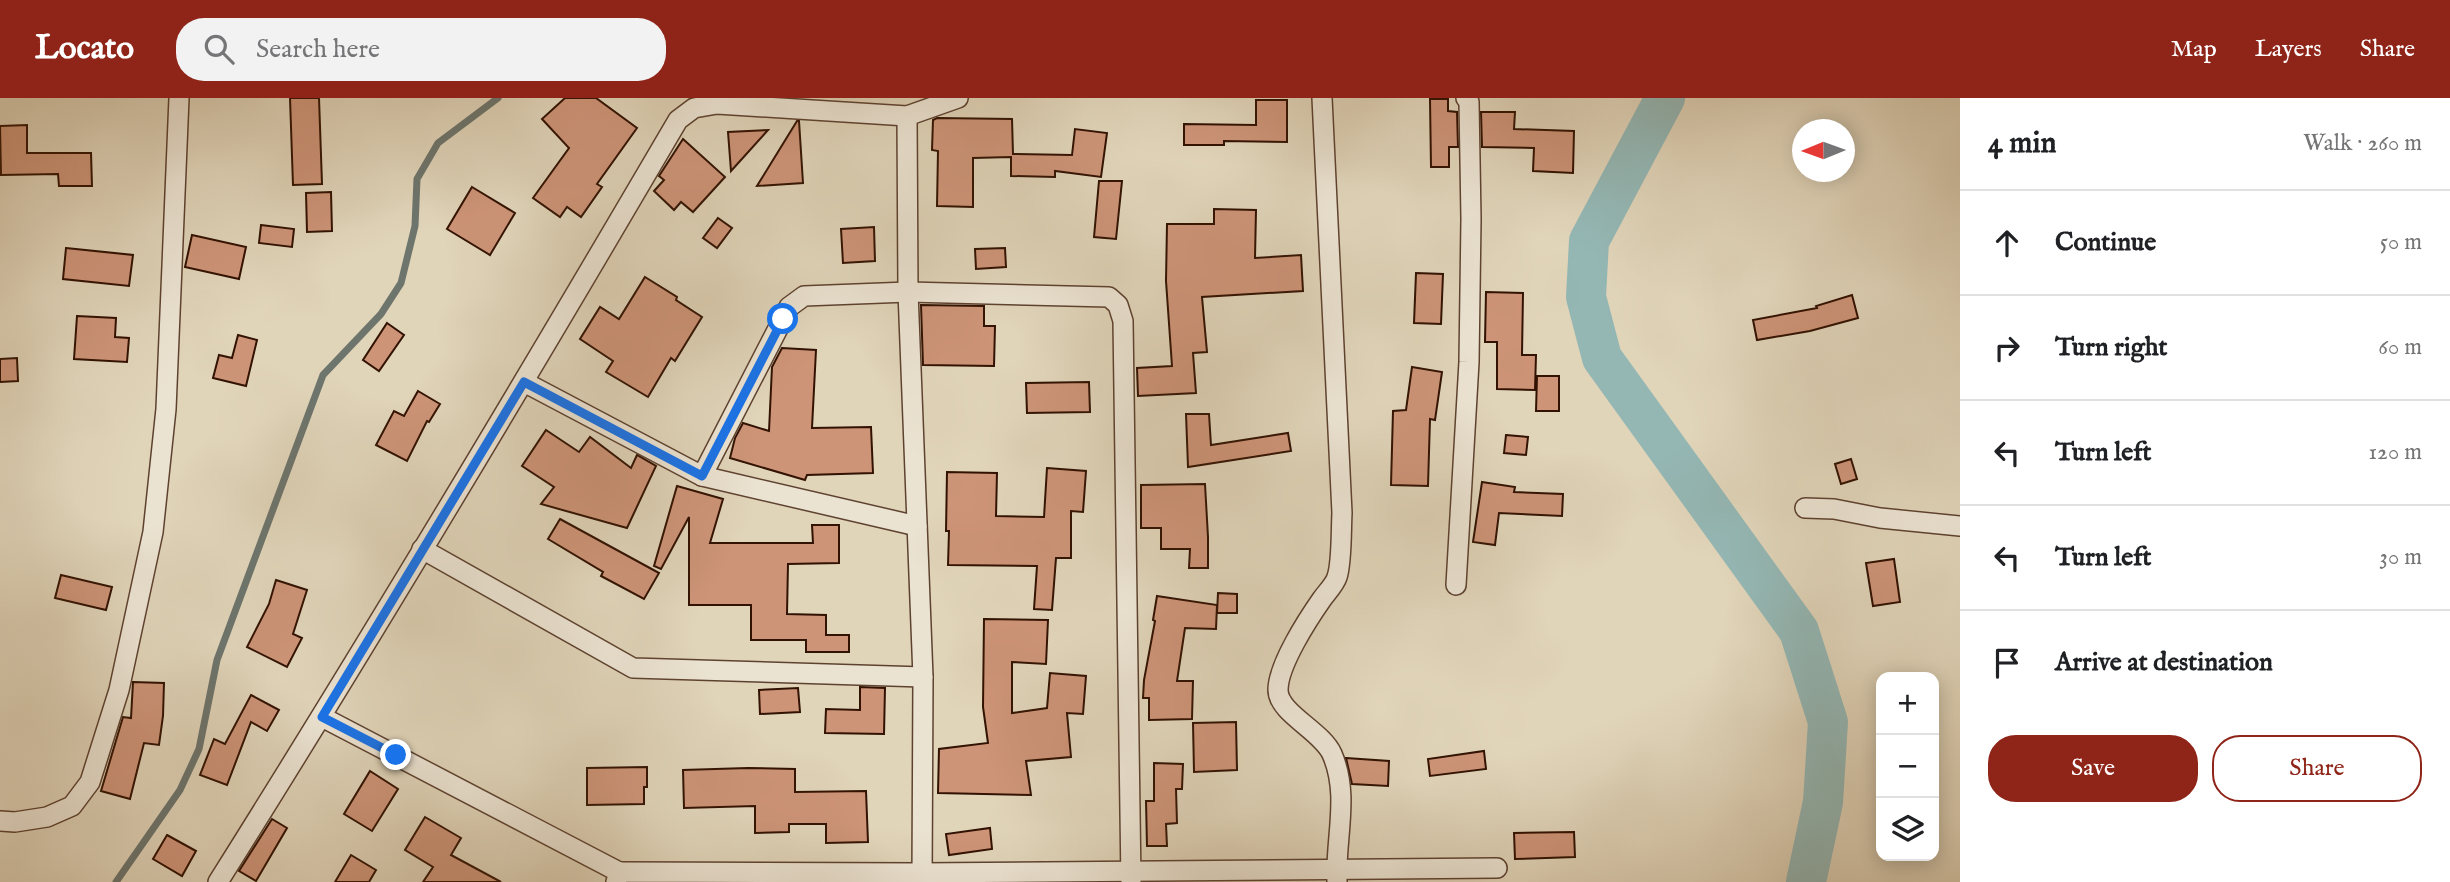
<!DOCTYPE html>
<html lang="en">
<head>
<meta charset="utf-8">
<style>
	:root { --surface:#fff; --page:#f2f2f2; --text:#202124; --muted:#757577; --line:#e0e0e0; --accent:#8f2418 }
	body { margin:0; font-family:"IM FELL English",serif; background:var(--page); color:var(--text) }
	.controls { position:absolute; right:21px; bottom:21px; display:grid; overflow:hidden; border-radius:14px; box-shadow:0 4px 18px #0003 }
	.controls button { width:63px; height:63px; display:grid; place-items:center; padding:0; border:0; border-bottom:2px solid var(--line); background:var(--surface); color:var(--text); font:35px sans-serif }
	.compass { position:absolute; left:1792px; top:21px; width:63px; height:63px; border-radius:50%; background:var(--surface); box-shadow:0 4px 18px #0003; rotate:269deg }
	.stop { position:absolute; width:21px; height:21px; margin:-16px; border:5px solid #1a73e8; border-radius:50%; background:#fff }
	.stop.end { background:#1a73e8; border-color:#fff; box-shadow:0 2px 7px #0008 }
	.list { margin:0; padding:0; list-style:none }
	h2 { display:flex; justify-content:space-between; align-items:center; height:91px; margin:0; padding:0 28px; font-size:30px }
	h2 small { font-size:23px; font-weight:400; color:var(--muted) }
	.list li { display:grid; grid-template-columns:46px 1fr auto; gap:21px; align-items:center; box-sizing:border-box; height:105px; padding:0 28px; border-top:2px solid var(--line) }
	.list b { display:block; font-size:26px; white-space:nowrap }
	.list em { font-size:23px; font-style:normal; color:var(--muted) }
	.actions { display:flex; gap:14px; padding:21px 28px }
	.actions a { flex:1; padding:16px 0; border:2px solid var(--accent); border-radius:28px; text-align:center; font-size:24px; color:var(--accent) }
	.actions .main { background:var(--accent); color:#fff }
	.icon { flex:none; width:38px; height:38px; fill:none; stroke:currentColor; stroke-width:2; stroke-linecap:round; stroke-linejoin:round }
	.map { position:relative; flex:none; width:1960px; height:784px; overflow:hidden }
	header { display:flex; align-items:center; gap:42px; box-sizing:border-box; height:98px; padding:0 35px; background:var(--accent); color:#fff }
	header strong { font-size:33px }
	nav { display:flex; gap:38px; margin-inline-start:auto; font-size:24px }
	.search { width:490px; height:63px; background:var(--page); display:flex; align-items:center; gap:18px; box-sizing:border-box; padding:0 24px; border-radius:28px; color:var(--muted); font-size:26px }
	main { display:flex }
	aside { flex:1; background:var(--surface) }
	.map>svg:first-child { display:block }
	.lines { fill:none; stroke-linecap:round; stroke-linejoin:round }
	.stream { stroke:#6d756d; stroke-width:7 }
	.river { stroke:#94b7b4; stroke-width:40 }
	.building { fill:#cd9478; stroke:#321202; stroke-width:2 }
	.minor-casing { stroke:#5e4230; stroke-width:22 }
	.minor { stroke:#ebe3d2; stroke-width:19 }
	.route { stroke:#1a73e8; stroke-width:9 }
</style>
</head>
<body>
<header>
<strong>Locato</strong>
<div class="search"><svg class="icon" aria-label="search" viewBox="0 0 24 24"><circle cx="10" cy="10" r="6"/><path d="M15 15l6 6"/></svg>Search here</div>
<nav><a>Map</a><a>Layers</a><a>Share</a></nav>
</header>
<main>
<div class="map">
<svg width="1960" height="784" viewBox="0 0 1960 784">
	<rect width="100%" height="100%" fill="#e0d4b9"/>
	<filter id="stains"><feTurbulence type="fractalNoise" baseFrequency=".00286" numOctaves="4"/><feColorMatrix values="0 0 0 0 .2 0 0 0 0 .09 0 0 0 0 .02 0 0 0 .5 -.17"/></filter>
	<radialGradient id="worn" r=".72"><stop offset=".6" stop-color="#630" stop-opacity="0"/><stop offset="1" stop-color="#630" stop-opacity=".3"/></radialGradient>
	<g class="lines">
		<path class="stream" d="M116 784 180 692 199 651 217 562 323 277 381 216 401 185 415 128 417 81 438 45 498 0"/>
		<path class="river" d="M1665 0 1589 143 1586 199 1602 260 1799 533 1828 624 1823 704 1806 784"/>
	</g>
	<g class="building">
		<path d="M290 0H319L322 86 293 87Z"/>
		<path d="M565 0H596L637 30 597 86 602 89 581 119 567 109 560 119 533 100 569 50 542 21Z"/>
		<path d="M1430 1H1448V13L1457 14 1458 49H1449V69H1431Z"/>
		<path d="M1256 2H1287V44L1224 43V47H1184V26L1256 27Z"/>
		<path d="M1481 14H1515L1514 31 1574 33 1573 75 1533 73 1534 50 1482 49Z"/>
		<path d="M937 20 1012 21 1013 56 1072 57 1075 31 1107 35 1101 79 1055 73V79L1011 78V59L973 60V109L937 108 938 53 932 52 933 22Z"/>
		<path d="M797 23H799L803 85 757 88Z"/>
		<path d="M27 27V55H91L92 88H59L58 76 1 77 0 28Z"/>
		<path d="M768 32 731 73 728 34Z"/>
		<path d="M683 41 725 79 693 114 681 104 674 112 654 93 664 82 659 78Z"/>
		<path d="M1099 83H1122L1116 141 1094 139Z"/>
		<path d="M472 89 515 115 490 157 447 131Z"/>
		<path d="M331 94 332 133 307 134 306 95Z"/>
		<path d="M1214 111 1256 112 1255 160 1301 157 1303 193 1202 199 1207 254 1193 255 1196 295 1138 298 1137 270 1172 268 1166 183 1167 126H1214Z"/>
		<path d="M718 120 732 130 717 150 703 140Z"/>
		<path d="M261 127 294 131 292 149 259 145Z"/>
		<path d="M874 129 875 163 843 165 841 131Z"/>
		<path d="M192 137 246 149 239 181 185 169Z"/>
		<path d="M66 150 133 157 129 188 63 181Z"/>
		<path d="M1005 150 1006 169 976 171 975 151Z"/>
		<path d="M1416 175 1443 176 1441 226 1414 225Z"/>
		<path d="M645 179 677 199 676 202 702 219 675 263 671 260 648 299 606 274 613 263 580 241 600 209 619 221Z"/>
		<path d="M1486 194 1523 195 1522 257H1536L1535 292 1497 291V244H1485Z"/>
		<path d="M1852 197 1858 220 1810 233 1757 242 1753 222 1817 210 1816 208Z"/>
		<path d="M921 207 984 208V228H995L994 268 923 267Z"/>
		<path d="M77 218 116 220 115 239 129 240 127 264 74 261Z"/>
		<path d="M387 225 404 237 379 273 363 262Z"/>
		<path d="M238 237 257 242 246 288 213 280 219 257 232 260Z"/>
		<path d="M782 250 816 252 812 330 871 329 873 375 807 377 805 382 730 360 735 340 743 325 769 333 772 269Z"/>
		<path d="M17 260 18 283 0 284V261Z"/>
		<path d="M1412 269 1442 274 1435 322 1430 321 1428 388 1391 387 1393 313 1406 312Z"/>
		<path d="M1537 278H1559V313H1536Z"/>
		<path d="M1089 284 1090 314 1027 315 1026 285Z"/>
		<path d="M418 293 440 306 429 324 427 323 407 363 376 347 394 313 404 318Z"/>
		<path d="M1186 316H1209L1211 347 1288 335 1291 353 1188 369Z"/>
		<path d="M546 332 579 354 590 339 631 370 637 357 656 368 627 430 541 406 554 389 522 368Z"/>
		<path d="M1506 337 1528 339 1526 357 1504 355Z"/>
		<path d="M1851 361 1857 381 1841 386 1835 366Z"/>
		<path d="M1047 370 1086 373 1083 414 1071 413V460H1056L1052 512 1034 511 1037 468 948 467 949 433H946L947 374 997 375 996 418 1044 419Z"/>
		<path d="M1482 384 1515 389 1514 394 1563 396 1562 418 1499 415 1495 447 1473 444Z"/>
		<path d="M1205 386 1208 439V470H1189L1190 451H1161V430H1141V387Z"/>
		<path d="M677 388 723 401 710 445H813L812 427H839V465L788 466 787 516 826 517V537H849V554H806V542H751V507H689V419L661 471 654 468Z"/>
		<path d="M560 421 659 475 644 501 601 478 603 474 548 441Z"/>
		<path d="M1894 461 1900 504 1873 508 1866 465Z"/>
		<path d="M61 477 112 489 106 512 55 500Z"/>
		<path d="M276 482 307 492 293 536 302 540 287 569 247 549 269 506Z"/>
		<path d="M1218 495 1237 496V515H1217Z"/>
		<path d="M1157 498 1217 507 1216 531 1185 530 1177 583H1193L1192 621 1149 622V600H1143L1144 582 1155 523 1153 522Z"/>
		<path d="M984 521 1048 522 1046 566 1012 564V615L1047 610 1050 575 1086 578 1083 616 1067 615 1071 659 1026 663 1031 697 938 695 939 651 988 645 983 609Z"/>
		<path d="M133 584 164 585 163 618 159 647 144 645 130 701 101 693 123 619 131 620Z"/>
		<path d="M860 589 885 590 884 636 825 635 826 611 860 612Z"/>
		<path d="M798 590 800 614 760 616 759 592Z"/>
		<path d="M251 597 279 612 267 633 251 624 227 687 200 677 214 641 225 646Z"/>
		<path d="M1236 624 1237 672 1194 674 1193 625Z"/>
		<path d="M1484 653 1486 671 1430 678 1428 661Z"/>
		<path d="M1346 660 1389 663 1388 688 1352 686Z"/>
		<path d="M1154 665 1183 666 1182 691H1176L1177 725 1166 726 1167 748H1147L1146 703H1154Z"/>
		<path d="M647 669V689H644V706L587 707V670Z"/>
		<path d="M748 670 795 671V694L866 693 868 744 826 745V726H789V734L755 735V708L684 710 683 672Z"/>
		<path d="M370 673 398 691 372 733 344 716Z"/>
		<path d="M425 719 461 740 451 757 501 784H423L433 769 405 752Z"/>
		<path d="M272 721 287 730 256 783 239 773Z"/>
		<path d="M990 730 992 751 949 757 946 736Z"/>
		<path d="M1574 734 1575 759 1515 761 1514 735Z"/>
		<path d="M167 737 196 753 182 778 153 761Z"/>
		<path d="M351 757 376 772 369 784H335Z"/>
	</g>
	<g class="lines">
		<g class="minor-casing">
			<g id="minor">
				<path d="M1322 0 1342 415C1341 431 1342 465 1337 479 1335 486 1327 494 1322 501 1308 521 1278 567 1278 592 1278 615 1322 633 1332 656 1350 697 1335 741 1337 783"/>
				<path d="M907 18 908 194 923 579 922 784"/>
				<path d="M524 284 702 378 917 428"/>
				<path d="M702 378 789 209 804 198 908 194 1109 199 1118 207 1123 223 1131 784"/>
				<path d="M1805 410 1834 411 1880 420 1960 428"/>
				<path d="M422 451 633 570 923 579"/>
				<path d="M1456 487 1469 264 1471 121 1469 4 1466 0"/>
				<path d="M322 619 619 774"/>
				<path d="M0 723 15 724 47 719 72 708 90 684 119 592 153 434 166 311 179 0"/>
				<path d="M218 784C376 533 528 278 678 22L694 10 717 6 907 18 958 0"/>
				<path d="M616 784 619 774 922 775 1497 770"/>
			</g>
		</g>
		<use href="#minor" class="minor"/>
	</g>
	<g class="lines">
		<path class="route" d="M396 657 322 619 524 284 702 378 783 221"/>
	</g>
	<rect width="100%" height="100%" filter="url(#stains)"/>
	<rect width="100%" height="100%" fill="url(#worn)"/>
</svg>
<div class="controls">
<button>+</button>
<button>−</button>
<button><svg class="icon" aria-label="layers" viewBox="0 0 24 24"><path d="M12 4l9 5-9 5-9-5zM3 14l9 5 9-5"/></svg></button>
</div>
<svg class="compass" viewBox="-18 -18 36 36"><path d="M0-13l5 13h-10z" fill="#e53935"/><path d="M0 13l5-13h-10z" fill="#757577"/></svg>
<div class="stop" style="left:783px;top:221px"></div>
<div class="stop end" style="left:396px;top:657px"></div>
</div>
<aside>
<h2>4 min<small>Walk · 260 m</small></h2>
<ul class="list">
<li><svg class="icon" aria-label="ahead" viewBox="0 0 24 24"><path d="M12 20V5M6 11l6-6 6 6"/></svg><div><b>Continue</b></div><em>50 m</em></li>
<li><svg class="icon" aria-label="right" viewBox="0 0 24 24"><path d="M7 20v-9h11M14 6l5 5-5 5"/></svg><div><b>Turn right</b></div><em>60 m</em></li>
<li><svg class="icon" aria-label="left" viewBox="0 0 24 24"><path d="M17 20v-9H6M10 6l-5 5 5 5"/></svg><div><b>Turn left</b></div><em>120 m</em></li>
<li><svg class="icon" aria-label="left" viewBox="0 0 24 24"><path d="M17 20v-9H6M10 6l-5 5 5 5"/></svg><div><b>Turn left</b></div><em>30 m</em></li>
<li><svg class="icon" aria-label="arrive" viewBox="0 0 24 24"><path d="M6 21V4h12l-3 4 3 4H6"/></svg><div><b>Arrive at destination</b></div></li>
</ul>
<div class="actions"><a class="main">Save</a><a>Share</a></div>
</aside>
</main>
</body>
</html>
